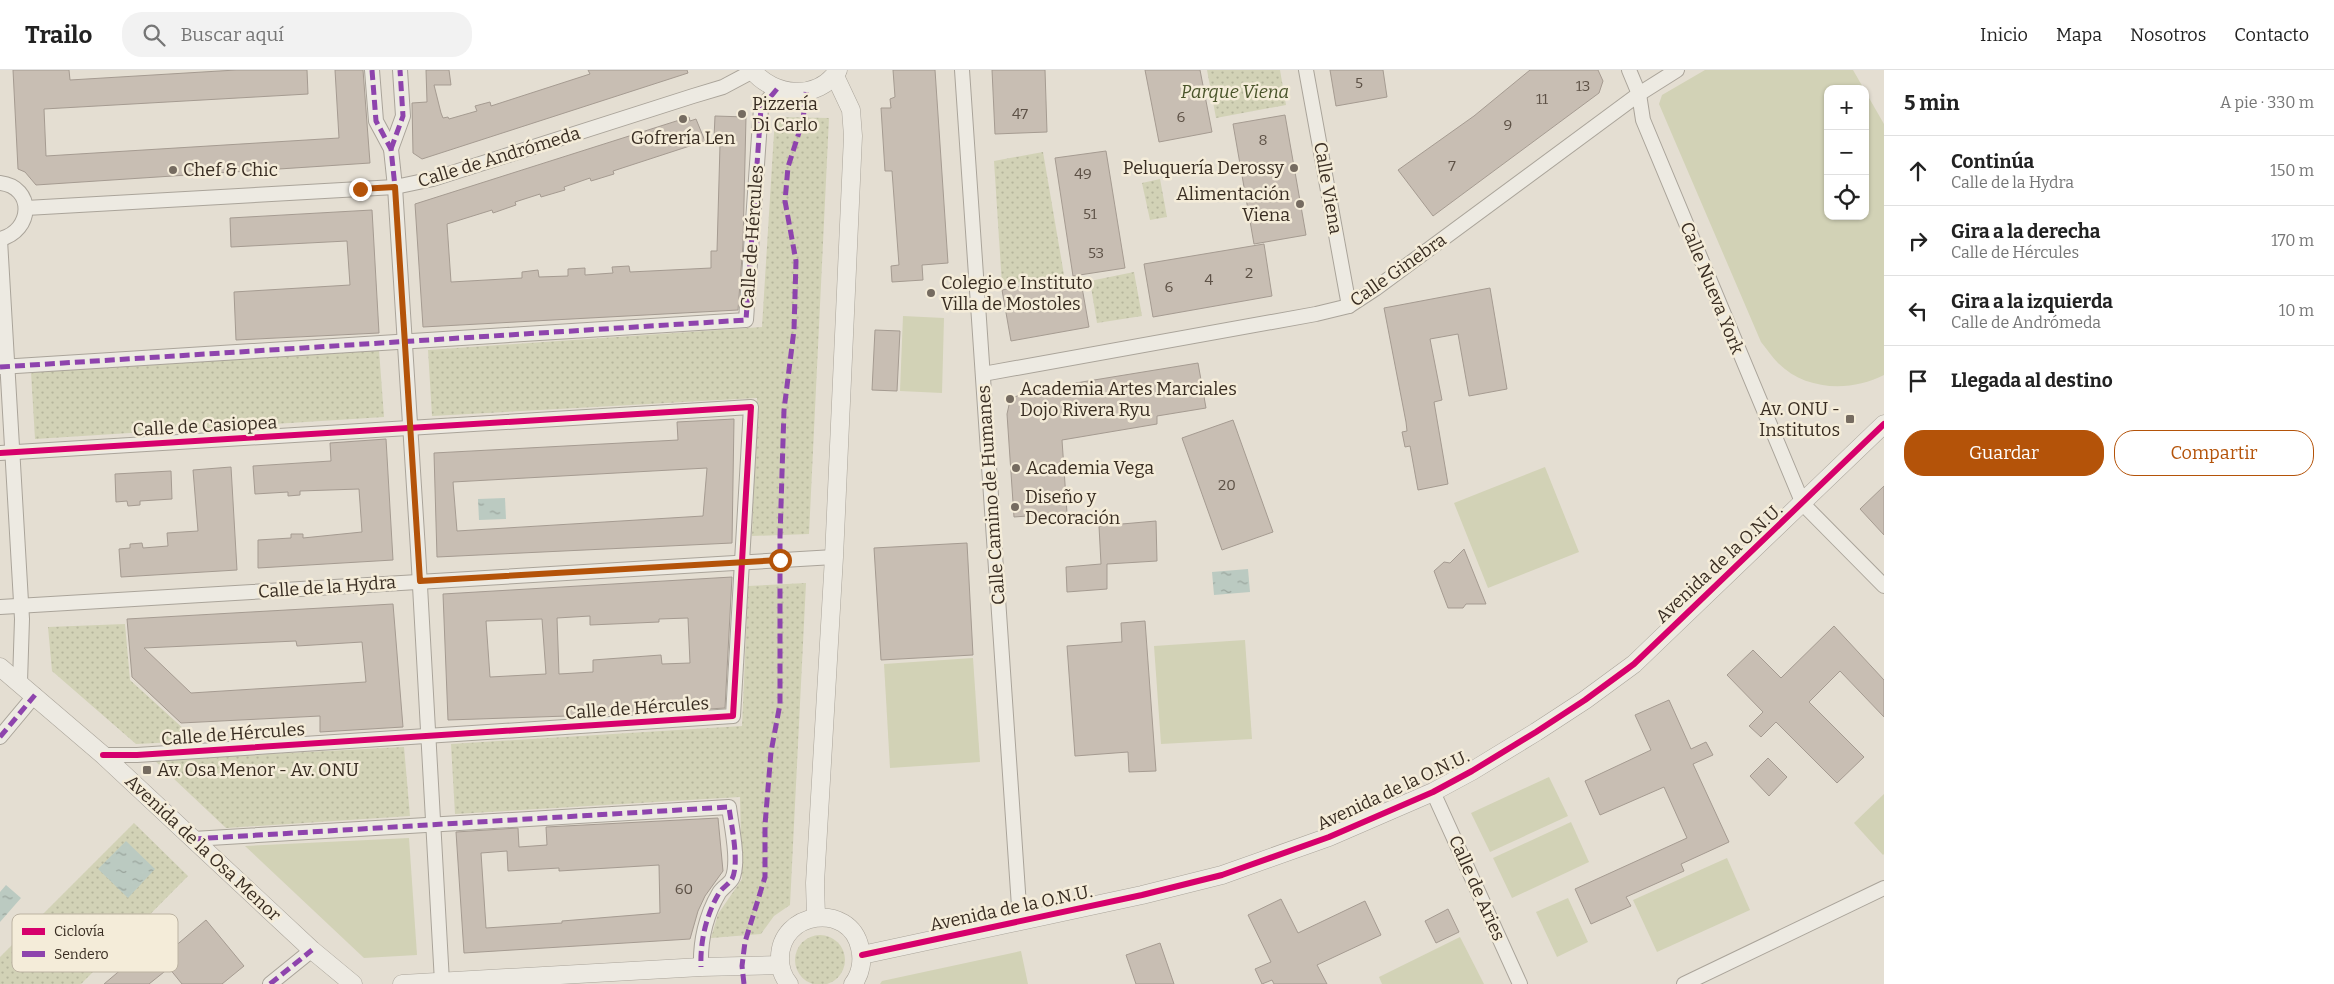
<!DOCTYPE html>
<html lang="es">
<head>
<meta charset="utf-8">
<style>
	:root { --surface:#fff; --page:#f2f2f2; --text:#222; --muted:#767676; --line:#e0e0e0; --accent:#b45309 }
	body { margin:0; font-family:Bitter,serif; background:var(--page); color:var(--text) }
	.controls { position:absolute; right:15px; top:15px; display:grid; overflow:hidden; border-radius:10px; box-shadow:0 1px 4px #0004 }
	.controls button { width:45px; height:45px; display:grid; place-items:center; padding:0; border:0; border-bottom:1px solid var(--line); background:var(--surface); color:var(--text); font:25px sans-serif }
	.stop { position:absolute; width:15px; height:15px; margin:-11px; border:4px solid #b45309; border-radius:50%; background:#fff }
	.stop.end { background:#b45309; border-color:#fff; box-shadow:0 1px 5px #0008 }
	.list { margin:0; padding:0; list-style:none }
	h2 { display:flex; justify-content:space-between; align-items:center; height:65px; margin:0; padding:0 20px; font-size:21px }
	h2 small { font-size:16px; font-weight:400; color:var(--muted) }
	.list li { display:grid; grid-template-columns:32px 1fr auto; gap:15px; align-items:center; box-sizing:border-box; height:70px; padding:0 20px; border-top:1px solid var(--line) }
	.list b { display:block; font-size:19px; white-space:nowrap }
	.list p { margin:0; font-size:16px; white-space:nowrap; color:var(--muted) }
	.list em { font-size:16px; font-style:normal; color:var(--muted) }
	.actions { display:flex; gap:10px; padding:15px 20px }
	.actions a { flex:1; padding:11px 0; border:1px solid var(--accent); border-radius:20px; text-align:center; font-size:18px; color:var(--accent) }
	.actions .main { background:var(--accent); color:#fff }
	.icon { flex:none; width:28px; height:28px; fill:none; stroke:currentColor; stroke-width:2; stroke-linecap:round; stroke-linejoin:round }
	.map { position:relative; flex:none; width:1884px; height:914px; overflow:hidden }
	header { display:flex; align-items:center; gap:30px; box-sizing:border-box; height:70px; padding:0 25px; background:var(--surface); border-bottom:1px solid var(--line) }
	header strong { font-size:24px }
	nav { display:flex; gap:28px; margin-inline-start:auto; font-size:18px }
	.search { width:350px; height:45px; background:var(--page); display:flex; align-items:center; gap:12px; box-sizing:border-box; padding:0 18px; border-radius:20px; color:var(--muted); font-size:19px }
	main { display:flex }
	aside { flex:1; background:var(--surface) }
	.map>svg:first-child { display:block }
	.grass { fill:#d2d2b6 }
	.park { fill:url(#park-dots) }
	.water { fill:url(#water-ripples) }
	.building { fill:#c8beb3; stroke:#a59b91; fill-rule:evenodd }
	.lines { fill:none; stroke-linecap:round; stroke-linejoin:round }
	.minor-casing { stroke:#aaa49a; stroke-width:16 }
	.tertiary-casing { stroke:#aaa49a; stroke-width:19 }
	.minor { stroke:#edeae2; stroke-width:14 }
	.tertiary { stroke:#edeae2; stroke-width:18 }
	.quiet { stroke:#8e44ad; stroke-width:5; stroke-dasharray:10 5; stroke-linecap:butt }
	.cycleway-casing { stroke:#f4ecd9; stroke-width:9 }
	.cycleway { stroke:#d6006c; stroke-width:6 }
	.route { stroke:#b45309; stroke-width:6 }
	.poi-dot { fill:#756b60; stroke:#f4ecd9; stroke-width:2 }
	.labels { text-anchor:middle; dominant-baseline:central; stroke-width:5; stroke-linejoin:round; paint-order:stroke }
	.number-label { font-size:15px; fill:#5d5146 }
	.park-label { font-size:18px; font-style:italic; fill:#49542a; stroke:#f4ecd9 }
	.poi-label { font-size:18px; fill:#392d22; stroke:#f4ecd9; text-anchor:start }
	.street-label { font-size:18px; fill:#392d22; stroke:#f4ecd9 }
	.key { fill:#f4ecd9; stroke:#bcb3a2; stroke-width:1 }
	.key-label { font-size:14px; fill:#392d22 }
</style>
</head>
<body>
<header>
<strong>Trailo</strong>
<div class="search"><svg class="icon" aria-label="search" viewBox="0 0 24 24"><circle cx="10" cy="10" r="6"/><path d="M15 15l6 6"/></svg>Buscar aquí</div>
<nav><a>Inicio</a><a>Mapa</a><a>Nosotros</a><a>Contacto</a></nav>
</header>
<main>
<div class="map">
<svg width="1884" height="914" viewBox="0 0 1884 914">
	<defs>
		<pattern id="park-dots" width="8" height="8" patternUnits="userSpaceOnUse" patternTransform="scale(1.25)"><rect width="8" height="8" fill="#d2d2b6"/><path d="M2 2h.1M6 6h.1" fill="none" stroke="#b5b59c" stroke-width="1.8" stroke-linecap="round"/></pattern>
		<pattern id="water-ripples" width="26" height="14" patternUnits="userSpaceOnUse" patternTransform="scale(1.25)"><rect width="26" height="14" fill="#bbcac1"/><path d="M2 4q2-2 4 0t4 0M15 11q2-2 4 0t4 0" fill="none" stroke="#99a49c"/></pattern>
	</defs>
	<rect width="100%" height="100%" fill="#e4ded2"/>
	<g class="grass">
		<path d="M1705 0H1853L1864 19H1828V146H1865V21L1884 54V305C1851 322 1806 321 1778 293 1772 287 1767 279 1761 272L1659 34 1662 25Z"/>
		<path d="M903 246 944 248 942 323 900 321Z"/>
		<path d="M1545 397 1579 482 1488 518 1454 433Z"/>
		<path d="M1245 570 1252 669 1161 674 1154 576Z"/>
		<path d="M973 588 980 692 890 698 884 594Z"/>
		<path d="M1549 707 1568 746 1490 782 1471 743Z"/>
		<path d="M1884 724V784L1883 785 1854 753Z"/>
		<path d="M1571 752 1589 792 1512 828 1493 788Z"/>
		<path d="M409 768 417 885 364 888 245 776Z"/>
		<path d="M1727 788 1750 840 1657 882 1633 830Z"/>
		<path d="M1568 828 1588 872 1557 887 1536 842Z"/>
		<path d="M1460 867 1484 914H1382L1379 907Z"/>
		<path d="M1021 881 1028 914H880L882 911Z"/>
	</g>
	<g class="park">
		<path d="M1207 0H1280L1286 35 1216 48Z"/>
		<path d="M775 47 829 48 809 464 752 466 757 328 432 346 428 280 762 257Z"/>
		<path d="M1043 82 1064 205 1002 215 994 91Z"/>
		<path d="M1160 109 1167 147 1150 150 1142 113Z"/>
		<path d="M1134 202 1142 246 1097 253 1090 211Z"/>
		<path d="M379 280 384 347 35 369 31 302Z"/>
		<path d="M806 513 790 835 774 846 761 864 711 868 718 844 742 809 740 727 455 744 451 674 742 656 748 516Z"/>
		<path d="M125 554 130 610 197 671 136 674 52 601 48 557Z"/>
		<path d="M404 677 410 746 226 758 154 690Z"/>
		<path d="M134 753 188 806 81 914H0V887Z"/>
		<circle cx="820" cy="890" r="25"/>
	</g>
	<g class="water">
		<path d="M505 428 506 449 479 450 478 429Z"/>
		<path d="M1248 499 1250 522 1214 525 1212 502Z"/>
		<path d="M126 771 155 799 128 828 98 799Z"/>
		<path d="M6 815 21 828 0 852V822Z"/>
	</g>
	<g class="building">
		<path d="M13 0H69L70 10 236 0H307L308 24 44 39 46 86 339 68 335 0H363L370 93 36 115 25 102 18 99Z"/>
		<path d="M426 0H449L451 15H434L441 43 443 48 448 47 449 49 477 41 475 36 490 32 491 36 590 4 588 0H687L688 3 422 89 413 83 412 33 427 32Z"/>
		<path d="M893 0H935L948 193 922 195 923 210 892 212 891 196 899 195 892 101H885L881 38H891L890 29 895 27Z"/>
		<path d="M992 0H1045L1047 62 995 64Z"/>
		<path d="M1145 0H1200L1212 62 1159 72Z"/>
		<path d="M1330 0H1383L1387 27 1336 36Z"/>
		<path d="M1530 0H1598L1603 11 1599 23 1433 146 1398 100 1474 46Z"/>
		<path d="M1285 45 1306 165 1254 174 1233 54Z"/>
		<path d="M715 46 746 47 743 174 738 240 423 257 415 134 689 47 690 51 696 49 705 71 613 101 614 104 591 111 590 108 564 117 565 120 541 127 540 124 515 132 516 135 493 143 492 140 447 154 451 212 522 208V202L538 200 539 207 568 206V199L585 198V205L613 203 612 197 629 196 630 202 711 198V181H717L720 75 717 74V68H714Z"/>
		<path d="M1106 81 1125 198 1073 206 1055 88Z"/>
		<path d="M372 140 379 263 236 270 234 222 350 215 347 171 231 177 230 148Z"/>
		<path d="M1264 174 1272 226 1153 247 1144 194Z"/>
		<path d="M1080 206 1089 257 1011 271 1002 220Z"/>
		<path d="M1490 218 1507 319 1469 326 1458 264 1430 269 1442 330 1434 332 1448 414 1418 420 1410 376 1405 377 1402 362 1407 361 1406 352 1384 238Z"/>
		<path d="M875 260 900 261 897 321 872 320Z"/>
		<path d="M1198 293 1206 338 1157 346V354L1062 370 1067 443 1014 447 1007 344 1009 335 1013 328 1027 321Z"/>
		<path d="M734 349 732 473 437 487 434 383 678 370 677 352ZM707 398 703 446 457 461 453 412Z"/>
		<path d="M1233 350 1273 462 1222 480 1182 368Z"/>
		<path d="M386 369 393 490 258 498V470L291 468V464H303V468L362 462 359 419 300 421V425L288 426V422L255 424 253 396 331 391 330 373Z"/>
		<path d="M231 397 237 500 121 507 119 479 130 478V474L142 473 143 478 168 476 167 463 198 461 193 400Z"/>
		<path d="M171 401 172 429 140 431V435L128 436 127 431 116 432 115 404Z"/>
		<path d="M1884 416V465L1860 439Z"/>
		<path d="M1156 451 1157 491 1107 494V519L1067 522 1066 497 1101 494 1099 456Z"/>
		<path d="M967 473 973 585 881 590 874 478Z"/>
		<path d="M1464 479 1486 534H1466L1463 538H1448L1434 501 1444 492 1450 493Z"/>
		<path d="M732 507 725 638 627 644 448 650 443 524ZM590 546V555L659 552V549L688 548 690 593 662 594 661 585 593 590V602L559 604 557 548ZM542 549 546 604 490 607 486 551Z"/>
		<path d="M393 534 403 657 320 662V646L181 653 132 607 127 549ZM296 571 297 576 362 572 366 612 191 623 144 578Z"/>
		<path d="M1145 551 1156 701 1129 702 1128 682 1075 686 1067 576 1122 572 1121 553Z"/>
		<path d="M1834 556 1884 610V647L1840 601 1809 632 1864 687 1837 713 1776 652 1761 667 1749 656 1763 642 1727 605 1753 580 1781 608Z"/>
		<path d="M1669 630 1691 679 1706 672 1713 685 1693 694 1729 772 1681 794 1684 801 1626 827 1631 836 1591 854 1575 819 1687 768 1664 717 1600 745 1585 711 1651 680 1635 645Z"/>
		<path d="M1768 688 1787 707 1769 726 1750 706Z"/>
		<path d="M718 748 723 801 705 826 698 841 690 869 464 883 456 762 518 758 519 777 547 775 546 757ZM507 781 508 801 559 798V801L659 795 660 843 562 851V853L486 858 481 783Z"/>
		<path d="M1281 829 1298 863 1365 831 1381 865 1317 895 1327 914H1274L1272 910 1262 914 1255 899 1271 892 1248 845Z"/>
		<path d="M1448 839 1459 862 1436 873 1425 851Z"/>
		<path d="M206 850 244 896 222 914H182L169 898 149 914H104L162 865 173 878Z"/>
		<path d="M1160 873 1174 914H1136L1126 885Z"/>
	</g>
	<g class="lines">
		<g class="minor-casing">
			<g id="minor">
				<path d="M372 0 376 51 391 79 395 117 418 480 442 912"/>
				<path d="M962 0 1020 851"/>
				<path d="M1306 0 1349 236"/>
				<path d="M1629 0 1639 24 1643 50 1803 434 1884 516"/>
				<path d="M391 79 403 46 400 0"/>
				<path d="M0 113C35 117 33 161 0 169"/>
				<path d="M26 138 395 117 433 109 693 26 723 17 753 1"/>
				<path d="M0 170 22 549 20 612"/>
				<path d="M0 297 746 250 761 38 777 19"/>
				<path d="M983 304 1316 244 1349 236 1375 219 1639 24 1677 0"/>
				<path d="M0 383 751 337 733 646 137 685H103"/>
				<path d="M0 537 834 487"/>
				<path d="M0 667 35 625"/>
				<path d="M1433 722 1520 914"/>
				<path d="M193 769 729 737C731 754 740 793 732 809 729 814 722 818 719 823 706 845 700 872 701 897"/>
				<path d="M270 914 312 880"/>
				<path d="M1684 914 1884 818"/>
			</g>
		</g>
		<g class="tertiary-casing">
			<g id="tertiary">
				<path d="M752 0C774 27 818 31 838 0"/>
				<path d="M0 597 103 685 312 880 353 914"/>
				<path d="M816 847 815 813 834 487 853 66 851 40 835 6"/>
				<path d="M862 885 1142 825 1222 805 1329 767 1433 722 1472 701 1536 662 1585 630 1634 594 1884 354"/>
				<path d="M402 914 701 897 780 895"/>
				<path d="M789 914C783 907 780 898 780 889 779 841 850 831 860 878 863 890 861 904 853 914"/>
			</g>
		</g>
		<use href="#minor" class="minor"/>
		<use href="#tertiary" class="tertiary"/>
		<g class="quiet">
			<path d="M372 0 376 51 391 79 395 117"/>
			<path d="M391 79 403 46 400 0"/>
			<path d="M0 297 746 250 761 38 777 19"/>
			<path d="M0 667 35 625"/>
			<path d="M193 769 729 737C731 754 740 793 732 809 729 814 722 818 719 823 706 845 700 872 701 897"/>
			<path d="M270 914 312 880"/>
			<path d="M744 914 742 896 745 872 765 807V755L771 682 780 634V467L784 340 794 260 796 191 785 131 788 97 803 50 806 22"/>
		</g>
		<g class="cycleway-casing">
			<g id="cycleway">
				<path d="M0 383 751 337 733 646 137 685H103"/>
				<path d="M862 885 1142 825 1222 805 1329 767 1433 722 1472 701 1536 662 1585 630 1634 594 1884 354"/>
			</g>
		</g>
		<use href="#cycleway" class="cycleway"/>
	</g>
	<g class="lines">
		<path class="route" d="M360 119 395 117 420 511 780 490"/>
	</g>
	<g class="poi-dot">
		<circle cx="742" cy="44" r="5"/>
		<circle cx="683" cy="49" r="5"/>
		<circle cx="1294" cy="98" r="5"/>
		<circle cx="173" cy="100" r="5"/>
		<circle cx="1300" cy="134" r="5"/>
		<circle cx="931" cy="223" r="5"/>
		<circle cx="1010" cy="329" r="5"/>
		<rect x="1845" y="344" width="10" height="10" rx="2.5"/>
		<circle cx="1016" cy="398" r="5"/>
		<circle cx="1015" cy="437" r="5"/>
		<rect x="142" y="695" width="10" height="10" rx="2.5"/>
	</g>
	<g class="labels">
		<g class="number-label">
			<text x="1359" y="13">5</text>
			<text x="1583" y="16">13</text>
			<text x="1542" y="29">11</text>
			<text x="1020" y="44">47</text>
			<text x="1181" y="47">6</text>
			<text x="1508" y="55">9</text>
			<text x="1263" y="70">8</text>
			<text x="1452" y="96">7</text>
			<text x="1083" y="104">49</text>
			<text x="1090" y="144">51</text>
			<text x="1096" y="183">53</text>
			<text x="1249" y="203">2</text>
			<text x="1209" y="210">4</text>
			<text x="1169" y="217">6</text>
			<text x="1227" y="415">20</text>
			<text x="684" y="819">60</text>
		</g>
		<g class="park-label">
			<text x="1235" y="22">Parque Viena</text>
		</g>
		<g class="poi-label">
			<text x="752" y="34">Pizzería<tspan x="752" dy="21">Di Carlo</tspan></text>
			<text x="683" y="68" text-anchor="middle">Gofrería Len</text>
			<text x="1284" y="98" text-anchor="end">Peluquería Derossy</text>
			<text x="183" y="100">Chef &amp; Chic</text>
			<text x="1290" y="124" text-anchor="end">Alimentación<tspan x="1290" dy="21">Viena</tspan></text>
			<text x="941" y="213">Colegio e Instituto<tspan x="941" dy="21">Villa de Mostoles</tspan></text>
			<text x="1020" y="319">Academia Artes Marciales<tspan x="1020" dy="21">Dojo Rivera Ryu</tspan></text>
			<text x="1840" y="339" text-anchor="end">Av. ONU -<tspan x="1840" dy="21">Institutos</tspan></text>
			<text x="1026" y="398">Academia Vega</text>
			<text x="1025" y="427">Diseño y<tspan x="1025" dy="21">Decoración</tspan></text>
			<text x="157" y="700">Av. Osa Menor - Av. ONU</text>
		</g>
		<g class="street-label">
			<text transform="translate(499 87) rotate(-17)">Calle de Andrómeda</text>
			<text transform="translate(1328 118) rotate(80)">Calle Viena</text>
			<text transform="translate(752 167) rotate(-86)">Calle de Hércules</text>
			<text transform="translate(1398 200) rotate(-35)">Calle Ginebra</text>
			<text transform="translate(1712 218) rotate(68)">Calle Nueva York</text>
			<text transform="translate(205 356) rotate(-3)">Calle de Casiopea</text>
			<text transform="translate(991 425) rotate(-94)">Calle Camino de Humanes</text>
			<text transform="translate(1719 493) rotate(-43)">Avenida de la O.N.U.</text>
			<text transform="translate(327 517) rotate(-4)">Calle de la Hydra</text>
			<text transform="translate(637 638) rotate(-4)">Calle de Hércules</text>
			<text transform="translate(233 664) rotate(-4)">Calle de Hércules</text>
			<text transform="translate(1393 720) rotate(-25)">Avenida de la O.N.U.</text>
			<text transform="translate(203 778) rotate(43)">Avenida de la Osa Menor</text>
			<text transform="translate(1477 818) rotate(66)">Calle de Aries</text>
			<text transform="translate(1011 838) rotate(-12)">Avenida de la O.N.U.</text>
		</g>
	</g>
	<rect x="12" y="844" width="166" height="58" rx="8" class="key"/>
	<rect x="22" y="858" width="23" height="7" fill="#d6006c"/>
	<rect x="22" y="881" width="23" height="6" fill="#8e44ad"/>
	<g class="key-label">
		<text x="54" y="866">Ciclovía</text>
		<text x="54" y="889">Sendero</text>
	</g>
</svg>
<div class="controls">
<button>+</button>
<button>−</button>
<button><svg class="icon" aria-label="locate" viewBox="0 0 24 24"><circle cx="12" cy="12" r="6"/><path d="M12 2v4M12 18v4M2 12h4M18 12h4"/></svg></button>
</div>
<div class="stop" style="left:780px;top:490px"></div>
<div class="stop end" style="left:360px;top:119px"></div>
</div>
<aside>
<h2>5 min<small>A pie · 330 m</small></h2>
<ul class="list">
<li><svg class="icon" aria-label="ahead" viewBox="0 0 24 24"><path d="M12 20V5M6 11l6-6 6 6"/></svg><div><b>Continúa</b><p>Calle de la Hydra</p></div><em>150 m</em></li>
<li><svg class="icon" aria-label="right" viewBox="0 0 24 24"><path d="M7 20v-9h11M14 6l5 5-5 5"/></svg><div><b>Gira a la derecha</b><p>Calle de Hércules</p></div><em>170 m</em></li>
<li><svg class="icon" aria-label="left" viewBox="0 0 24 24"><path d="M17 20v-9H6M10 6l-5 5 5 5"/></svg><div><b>Gira a la izquierda</b><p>Calle de Andrómeda</p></div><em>10 m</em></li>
<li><svg class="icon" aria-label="arrive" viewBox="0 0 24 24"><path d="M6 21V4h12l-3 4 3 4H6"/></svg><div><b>Llegada al destino</b></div></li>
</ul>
<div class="actions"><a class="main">Guardar</a><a>Compartir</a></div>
</aside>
</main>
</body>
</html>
